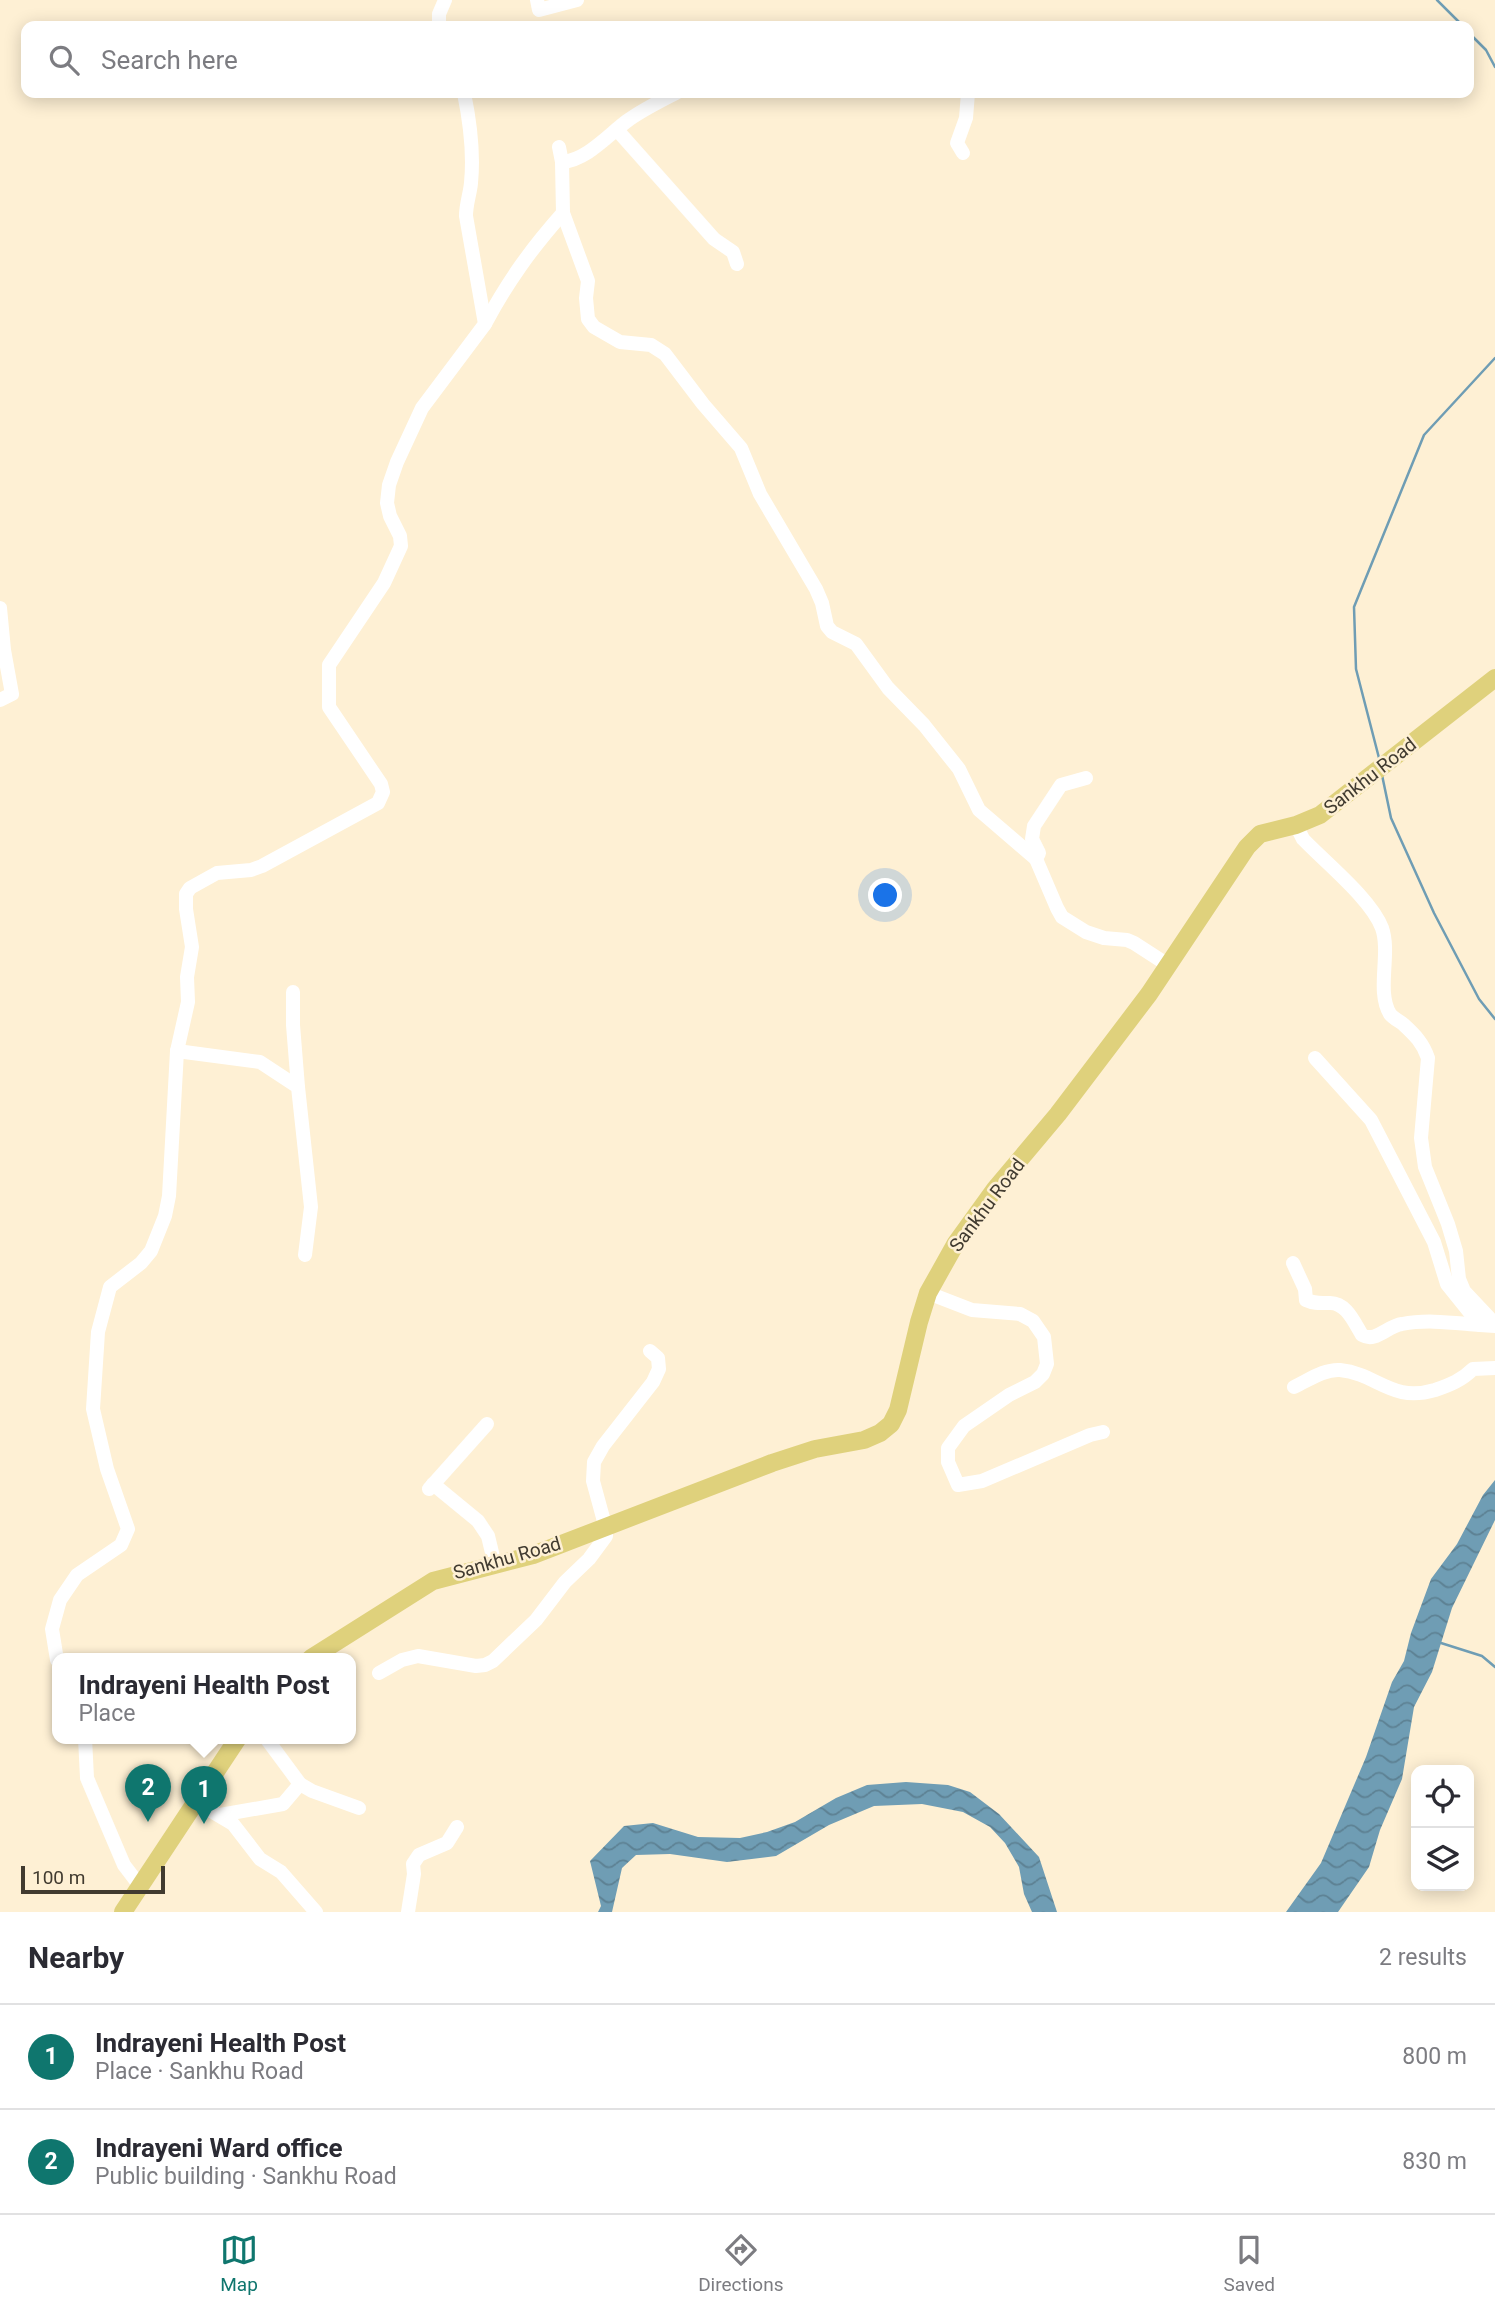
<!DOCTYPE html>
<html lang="en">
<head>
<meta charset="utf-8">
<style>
	:root { --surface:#fff; --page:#f2f2f3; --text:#2b2b33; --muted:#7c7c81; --line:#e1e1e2; --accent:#0f766e }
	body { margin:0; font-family:Roboto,sans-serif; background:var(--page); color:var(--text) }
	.controls { position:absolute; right:21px; bottom:21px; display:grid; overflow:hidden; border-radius:14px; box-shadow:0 4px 18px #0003 }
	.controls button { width:63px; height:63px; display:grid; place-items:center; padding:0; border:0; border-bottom:2px solid var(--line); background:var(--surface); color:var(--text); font:35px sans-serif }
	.scale { position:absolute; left:21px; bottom:18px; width:144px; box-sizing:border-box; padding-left:7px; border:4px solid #413b30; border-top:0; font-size:19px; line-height:24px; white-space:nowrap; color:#413b30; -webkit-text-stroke:5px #fef0d4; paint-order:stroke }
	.you { position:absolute; left:886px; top:896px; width:24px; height:24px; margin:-18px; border:5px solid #fff; border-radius:50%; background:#1a73e8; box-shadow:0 0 0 10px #1a73e833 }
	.badge { display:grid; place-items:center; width:46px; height:46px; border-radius:50%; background:var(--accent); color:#fff; font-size:23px; font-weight:700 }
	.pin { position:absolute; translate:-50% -58px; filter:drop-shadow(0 2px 4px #0008) }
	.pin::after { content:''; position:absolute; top:37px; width:24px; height:21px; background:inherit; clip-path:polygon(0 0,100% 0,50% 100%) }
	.popup { position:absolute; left:52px; top:1653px; width:304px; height:91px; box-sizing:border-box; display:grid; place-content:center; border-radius:14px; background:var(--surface); filter:drop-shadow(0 2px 5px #0005); font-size:23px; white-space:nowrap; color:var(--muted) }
	.popup b { font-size:26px; color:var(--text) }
	.popup::after { content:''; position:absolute; left:50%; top:100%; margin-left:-14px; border:14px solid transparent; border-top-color:var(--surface) }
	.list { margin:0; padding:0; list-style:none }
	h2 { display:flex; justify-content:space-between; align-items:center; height:91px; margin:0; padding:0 28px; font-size:30px }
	h2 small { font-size:23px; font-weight:400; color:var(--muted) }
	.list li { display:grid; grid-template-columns:46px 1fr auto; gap:21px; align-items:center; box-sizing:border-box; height:105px; padding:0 28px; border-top:2px solid var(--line) }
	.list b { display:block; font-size:26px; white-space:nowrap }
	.list p { margin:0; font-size:23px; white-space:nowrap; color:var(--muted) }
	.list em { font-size:23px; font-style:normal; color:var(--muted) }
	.icon { flex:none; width:38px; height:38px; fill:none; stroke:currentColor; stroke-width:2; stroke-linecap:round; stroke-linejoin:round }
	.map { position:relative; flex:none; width:1495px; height:1912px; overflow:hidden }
	.search { position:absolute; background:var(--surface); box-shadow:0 4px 18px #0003; left:21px; right:21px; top:21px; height:77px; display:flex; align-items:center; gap:18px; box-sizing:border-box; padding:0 24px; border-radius:14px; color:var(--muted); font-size:26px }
	.sheet { height:301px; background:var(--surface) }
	nav { display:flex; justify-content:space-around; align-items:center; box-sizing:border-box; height:98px; border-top:2px solid var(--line); background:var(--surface); font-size:19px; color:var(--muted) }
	nav a { display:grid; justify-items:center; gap:4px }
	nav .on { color:var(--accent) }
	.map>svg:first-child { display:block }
	.water { fill:url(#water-waves) }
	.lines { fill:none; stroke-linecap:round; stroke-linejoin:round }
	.stream { stroke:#6f9db4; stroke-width:2.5 }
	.minor { stroke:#fff; stroke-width:14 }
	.major { stroke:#dfd17c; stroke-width:18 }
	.labels { text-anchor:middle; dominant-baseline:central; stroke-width:5; stroke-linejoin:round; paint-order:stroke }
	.street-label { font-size:19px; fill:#413b30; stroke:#fef0d4 }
</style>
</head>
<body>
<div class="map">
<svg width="1495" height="1912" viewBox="0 0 1495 1912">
	<defs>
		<pattern id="water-waves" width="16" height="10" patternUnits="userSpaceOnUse" patternTransform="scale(1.75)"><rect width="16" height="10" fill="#6f9db4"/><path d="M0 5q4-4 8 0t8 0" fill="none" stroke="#5d8193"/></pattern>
	</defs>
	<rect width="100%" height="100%" fill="#fef0d4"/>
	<g class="water">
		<path d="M1495 1480V1520L1452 1608 1432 1672 1414 1707 1402 1779 1380 1830 1369 1867 1338 1912H1286L1321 1863 1366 1757 1392 1682 1404 1661 1411 1633 1431 1579 1457 1544 1483 1495Z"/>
		<path d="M906 1782 948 1785 970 1792 999 1814 1039 1857 1057 1912H1032L1024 1894 1019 1867 1005 1843 990 1827 963 1812 922 1804 874 1806 829 1825 776 1856 727 1862 670 1854 636 1855 622 1868 612 1912H598L601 1906 590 1861 624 1826 653 1823 698 1837 740 1838 767 1832 795 1822 836 1798 867 1785Z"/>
	</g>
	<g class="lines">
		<g class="stream">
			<path d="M1437 0 1463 26"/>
			<path d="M1469 33 1486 50 1495 67"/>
			<path d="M1379 758 1356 669 1354 607 1424 435 1495 358"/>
			<path d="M1382 775 1391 818 1434 913 1479 999 1495 1019"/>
			<path d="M1441 1643 1482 1656 1495 1667"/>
		</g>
		<g class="minor">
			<path d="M537 0 539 10 577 0"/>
			<path d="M439 26V14L445 0"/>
			<path d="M618 131 714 239 733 252 737 264"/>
			<path d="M559 147 562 162 563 213 588 281 586 298 588 319 594 327 620 342 651 345 665 354 703 404 741 448 760 494 816 589 822 603 827 626 832 632 856 644 888 688 924 725 959 769 979 810 1036 859 1057 908 1062 917 1086 932 1104 938 1127 940 1134 943 1168 965"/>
			<path d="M963 153 957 143 966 118 968 93"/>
			<path d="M562 162C587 160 608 135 627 121 642 110 660 101 676 93"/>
			<path d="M485 324C508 281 531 249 563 213"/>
			<path d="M0 608 4 650 12 694 0 700"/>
			<path d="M1296 825 1303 839C1326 863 1371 899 1382 928 1391 954 1376 991 1390 1014 1393 1018 1399 1021 1403 1024 1415 1035 1423 1043 1428 1058L1421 1138 1425 1167 1448 1224 1456 1251 1459 1279 1464 1291 1495 1324"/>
			<path d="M1036 859 1039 853 1032 839 1034 826 1061 785 1086 778"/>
			<path d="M293 992V1025L298 1087"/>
			<path d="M177 1051 260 1062 298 1087 311 1207 305 1255"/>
			<path d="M1315 1058 1371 1120 1434 1242 1447 1284 1480 1325 1495 1326"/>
			<path d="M1293 1263 1305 1289 1306 1300C1315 1304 1320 1303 1329 1303 1346 1302 1354 1322 1362 1335 1376 1343 1387 1326 1402 1324 1428 1319 1454 1323 1480 1325"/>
			<path d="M928 1293 972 1310 1020 1314 1033 1321 1044 1337 1047 1364 1043 1374 1035 1382 1009 1395 964 1426 948 1448V1462L958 1485 982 1481 1090 1435 1103 1432"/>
			<path d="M1294 1387C1309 1380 1324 1369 1340 1370 1378 1374 1391 1403 1435 1390 1450 1385 1462 1380 1473 1369L1495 1368"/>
			<path d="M433 1484 478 1521 488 1536 495 1565"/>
			<path d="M429 1489 487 1424"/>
			<path d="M57 1660 52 1629 60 1600 77 1575 121 1545 128 1529 107 1469 93 1409 98 1332 110 1287 141 1263 151 1251 165 1216 169 1196 177 1051 188 1002 187 977 192 947 186 909V894L190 888 217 873 251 870 262 866 378 803 383 792 381 784 329 707V665L384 583 401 546 400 536 390 516 387 503 389 485 397 462 422 408 485 324 466 216C466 204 470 194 471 183 474 153 470 122 464 93"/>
			<path d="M379 1673 402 1660 418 1656 476 1666 485 1665 493 1661 536 1620 565 1582 589 1559 606 1536 605 1525 593 1481 594 1462 603 1446 653 1382 659 1369 658 1358 650 1351"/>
			<path d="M85 1738 87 1778 124 1865 140 1886"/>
			<path d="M266 1738 300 1784 312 1791 359 1808"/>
			<path d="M196 1802 233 1824 260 1859 281 1872 316 1912"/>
			<path d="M220 1815 283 1804 300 1784"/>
			<path d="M408 1912 414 1874 413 1864 419 1855 447 1843 457 1827"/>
		</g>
		<g class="major">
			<path d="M311 1658 433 1581 533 1555 772 1463 815 1449 864 1440 880 1433 891 1424 898 1410 919 1322 928 1293 956 1243 995 1189 1058 1114 1149 994 1247 847 1260 834 1296 825 1320 815 1495 678"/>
			<path d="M123 1912 238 1738"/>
		</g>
	</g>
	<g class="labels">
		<g class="street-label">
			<text transform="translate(1370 776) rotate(-38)">Sankhu Road</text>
			<text transform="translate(987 1205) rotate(-53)">Sankhu Road</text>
			<text transform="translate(507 1558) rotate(-16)">Sankhu Road</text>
		</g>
	</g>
</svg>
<div class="controls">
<button><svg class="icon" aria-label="locate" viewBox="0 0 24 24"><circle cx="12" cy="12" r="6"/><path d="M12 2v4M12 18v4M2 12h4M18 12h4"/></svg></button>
<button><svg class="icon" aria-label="layers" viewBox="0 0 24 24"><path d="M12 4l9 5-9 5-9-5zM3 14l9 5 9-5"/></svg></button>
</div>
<div class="scale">100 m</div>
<div class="you"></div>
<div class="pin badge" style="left:204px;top:1824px">1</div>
<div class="popup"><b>Indrayeni Health Post</b>Place</div>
<div class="pin badge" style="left:148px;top:1822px">2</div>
<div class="search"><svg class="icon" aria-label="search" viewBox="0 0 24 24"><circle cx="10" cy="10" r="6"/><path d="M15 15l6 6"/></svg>Search here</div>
</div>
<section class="sheet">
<h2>Nearby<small>2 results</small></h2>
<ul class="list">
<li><span class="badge">1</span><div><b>Indrayeni Health Post</b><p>Place · Sankhu Road</p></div><em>800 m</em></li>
<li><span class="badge">2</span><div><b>Indrayeni Ward office</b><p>Public building · Sankhu Road</p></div><em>830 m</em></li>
</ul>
</section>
<nav>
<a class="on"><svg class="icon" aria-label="map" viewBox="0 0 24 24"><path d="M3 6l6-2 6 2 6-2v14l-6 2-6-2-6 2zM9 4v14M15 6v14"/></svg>Map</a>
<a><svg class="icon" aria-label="directions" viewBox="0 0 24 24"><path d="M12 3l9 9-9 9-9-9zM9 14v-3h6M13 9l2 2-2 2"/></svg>Directions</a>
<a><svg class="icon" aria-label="saved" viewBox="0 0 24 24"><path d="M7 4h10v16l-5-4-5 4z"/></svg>Saved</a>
</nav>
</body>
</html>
